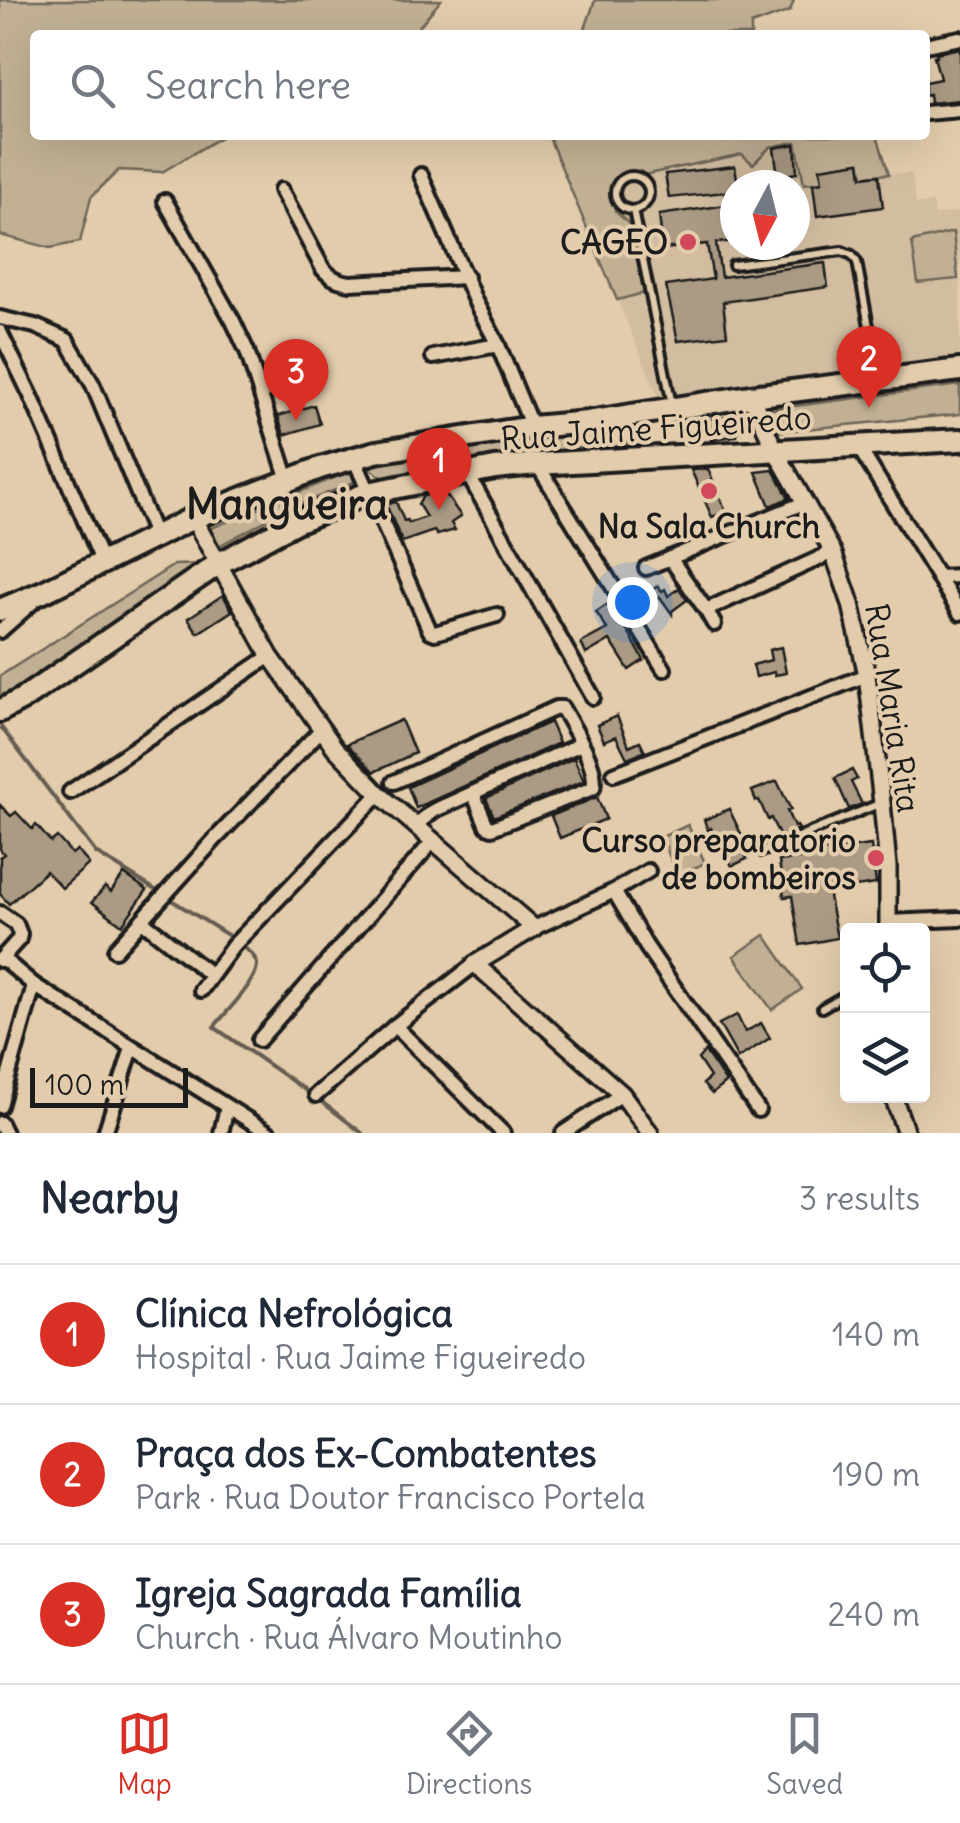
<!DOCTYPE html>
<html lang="en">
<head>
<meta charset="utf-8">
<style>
	:root { --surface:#fff; --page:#f2f2f3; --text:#1f2937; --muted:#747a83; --line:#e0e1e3; --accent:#d93025 }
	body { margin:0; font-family:Delius,sans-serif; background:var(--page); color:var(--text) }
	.controls { position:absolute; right:30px; bottom:30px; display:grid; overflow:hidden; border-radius:10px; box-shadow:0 10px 40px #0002 }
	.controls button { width:90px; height:90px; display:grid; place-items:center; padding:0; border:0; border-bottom:2px solid var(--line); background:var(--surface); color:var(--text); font:50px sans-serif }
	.compass { position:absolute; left:720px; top:170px; width:90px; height:90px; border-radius:50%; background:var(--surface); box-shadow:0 10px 40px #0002; rotate:187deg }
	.scale { position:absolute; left:30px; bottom:25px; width:158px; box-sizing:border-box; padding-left:10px; border:5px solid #1c1c1c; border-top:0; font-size:28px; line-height:35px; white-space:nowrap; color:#1c1c1c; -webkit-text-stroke:8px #e2ccac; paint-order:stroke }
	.you { position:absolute; left:632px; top:602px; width:35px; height:35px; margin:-25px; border:8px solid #fff; border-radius:50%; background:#1a73e8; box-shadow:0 0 0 15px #1a73e833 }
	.badge { display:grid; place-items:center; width:65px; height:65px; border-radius:50%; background:var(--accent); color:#fff; font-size:32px; font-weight:700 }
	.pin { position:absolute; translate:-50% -82px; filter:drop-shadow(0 2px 5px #0008) }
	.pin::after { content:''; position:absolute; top:52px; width:35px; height:30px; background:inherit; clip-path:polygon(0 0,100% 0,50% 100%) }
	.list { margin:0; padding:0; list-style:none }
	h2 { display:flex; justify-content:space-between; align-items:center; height:130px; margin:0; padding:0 40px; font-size:42px }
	h2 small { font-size:32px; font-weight:400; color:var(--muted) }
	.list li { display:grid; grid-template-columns:65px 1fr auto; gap:30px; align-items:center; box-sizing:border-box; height:140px; padding:0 40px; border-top:2px solid var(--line) }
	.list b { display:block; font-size:38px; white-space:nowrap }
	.list p { margin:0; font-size:32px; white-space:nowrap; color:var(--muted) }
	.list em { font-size:32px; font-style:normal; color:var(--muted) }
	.icon { flex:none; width:55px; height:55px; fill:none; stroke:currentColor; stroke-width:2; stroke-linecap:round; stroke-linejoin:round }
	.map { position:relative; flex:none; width:960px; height:1133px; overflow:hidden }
	.search { position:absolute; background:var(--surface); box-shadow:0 10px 40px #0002; left:30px; right:30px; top:30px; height:110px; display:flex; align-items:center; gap:25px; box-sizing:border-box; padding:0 35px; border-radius:10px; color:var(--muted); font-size:38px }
	.sheet { height:550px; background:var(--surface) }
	nav { display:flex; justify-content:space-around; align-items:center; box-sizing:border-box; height:140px; border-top:2px solid var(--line); background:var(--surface); font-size:28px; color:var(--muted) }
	nav a { display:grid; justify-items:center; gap:5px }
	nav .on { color:var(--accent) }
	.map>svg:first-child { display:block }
	.built { fill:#d2bda0; fill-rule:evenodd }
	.green { fill:#c1b094; stroke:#6e6658; stroke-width:2.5 }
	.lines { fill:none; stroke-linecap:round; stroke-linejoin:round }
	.stream { stroke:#655d51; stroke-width:4 }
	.building { fill:#ab9b84; stroke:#1c1c1c; stroke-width:2.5 }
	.service-casing { stroke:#1c1c1c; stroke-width:14 }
	.minor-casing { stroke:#1c1c1c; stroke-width:20 }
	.tertiary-casing { stroke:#1c1c1c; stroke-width:22 }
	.primary-casing { stroke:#1c1c1c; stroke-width:28 }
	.service { stroke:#e2ccac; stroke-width:6 }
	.minor { stroke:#e2ccac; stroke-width:12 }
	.tertiary { stroke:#e2ccac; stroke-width:15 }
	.primary { stroke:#e2ccac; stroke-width:20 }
	.poi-dot { fill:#d1495b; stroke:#e2ccac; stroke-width:4 }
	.labels { text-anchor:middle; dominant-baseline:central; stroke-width:8; stroke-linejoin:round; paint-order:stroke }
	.poi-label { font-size:32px; font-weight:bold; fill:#1c1c1c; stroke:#e2ccac; text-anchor:end }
	.street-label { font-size:32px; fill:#1c1c1c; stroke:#e2ccac }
	.district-label { font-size:42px; font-weight:bold; fill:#1c1c1c; stroke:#e2ccac }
</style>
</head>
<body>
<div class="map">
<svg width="960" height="1133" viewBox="0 0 960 1133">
	<rect width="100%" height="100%" fill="#e2ccac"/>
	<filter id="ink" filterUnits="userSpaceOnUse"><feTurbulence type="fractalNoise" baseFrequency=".01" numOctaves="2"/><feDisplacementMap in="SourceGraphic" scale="20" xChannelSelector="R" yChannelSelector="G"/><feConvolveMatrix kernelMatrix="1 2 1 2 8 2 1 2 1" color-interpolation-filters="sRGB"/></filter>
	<g filter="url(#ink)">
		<path class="built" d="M548 135H877L889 174 912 173 916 204 933 202 935 215 960 211V358L888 366 884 362 865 364 861 369 734 389 725 388 723 390 673 397 671 394 658 396ZM735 185H795V245H735Z"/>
		<g class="green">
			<path d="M0 0H441L412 35H307L272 32 269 35H35V135H224L162 172 119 170 91 197 80 242 50 248 0 235Z"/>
			<path d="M595 0H794L790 11 751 25V35H634L629 33 584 32Z"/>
			<path d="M548 135H877L889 174 863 176 860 162 821 168 823 182 804 184 796 142 770 147 753 164 742 154 648 174 627 175 613 184 615 211 630 225 644 293 617 300Z"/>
			<path d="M953 232 958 279 918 283 912 242Z"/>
			<path d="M960 385V414L775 432 771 409Z"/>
			<path d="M619 426 630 450 386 480 362 463Z"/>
			<path d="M351 471 354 482 276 515 213 549 204 531Z"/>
			<path d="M205 564 89 643 0 698V676L174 565Z"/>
			<path d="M688 825 705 863 677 876 662 837Z"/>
			<path d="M765 935 802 989 772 1010 734 956Z"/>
		</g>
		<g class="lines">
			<g class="stream">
				<path d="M1 727 96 853 234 939"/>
				<path d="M241 945C247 950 256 956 257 964 258 981 224 1014 214 1027L311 1094"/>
				<path d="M318 1099 362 1133"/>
			</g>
		</g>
		<g class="building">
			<path d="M960 48V100L930 103 929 94 925 95V82L940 79 934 56H937L936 53Z"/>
			<path d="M795 144 797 173 778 176 774 148Z"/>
			<path d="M860 162 862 177 879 175 883 207 817 216 813 184 822 182 820 168Z"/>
			<path d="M735 166 738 185H735V241L716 243 721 277 825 263 828 287 723 302 727 335 678 341 666 286 713 279 707 244 663 249 659 215 727 205 725 192 669 198 665 174Z"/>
			<path d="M314 405 320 424 284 435 278 416Z"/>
			<path d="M737 416V436L711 439 709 419Z"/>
			<path d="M708 469 726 512 712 517 691 470Z"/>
			<path d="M773 470 789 498 770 506 756 472Z"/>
			<path d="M444 492 461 516 451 523 455 530 437 535 434 531 402 542 386 504 396 502 404 521 407 520 409 523 426 517 418 504 423 496Z"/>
			<path d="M658 586 662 591 665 589 668 596 679 588 687 600 672 611V614L660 597 648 604 643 595Z"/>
			<path d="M223 595 232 611 198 633 188 618Z"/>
			<path d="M611 602 644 660 629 670 610 640 586 654 581 643 607 629 596 612Z"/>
			<path d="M781 647 786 673 775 675 774 672 756 677 753 665 771 660 769 650Z"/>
			<path d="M617 716 629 746 640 741 645 751 627 758 616 736 604 741 597 725Z"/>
			<path d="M401 720 415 753 374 772 347 744Z"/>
			<path d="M550 722 559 743 416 808 408 787Z"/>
			<path d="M574 758 584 781 494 817 486 798Z"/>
			<path d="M852 770 857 779 851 782 862 804 849 809 835 778Z"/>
			<path d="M777 781 791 810 787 811 794 827 797 826 799 829 775 839 774 837 779 835 771 818 768 820 759 800 756 801 752 791Z"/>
			<path d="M597 797 606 819 560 838 551 816Z"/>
			<path d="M0 805 11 816 16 812 32 829 36 825 51 842 57 837 72 854 77 850 89 864 62 888 46 871 9 904 0 894V857L4 854 0 849Z"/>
			<path d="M729 809 743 838 739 840 747 859 732 866 723 847 720 849 711 828 708 830 704 820Z"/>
			<path d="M871 845 876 884 828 891 837 938 800 945 792 896 784 897 779 861 812 857 811 853Z"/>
			<path d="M124 874 147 890 122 925 92 902 105 887 111 892Z"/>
			<path d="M737 1015 745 1032 761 1023 770 1038 738 1058 719 1024Z"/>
			<path d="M705 1051 726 1082 712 1094 703 1084 710 1077 698 1059Z"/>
		</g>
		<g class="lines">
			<g class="service-casing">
				<g id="service">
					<circle cx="632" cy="193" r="17"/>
					<path d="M633 210 672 405"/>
					<path d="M733 265 842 251 852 255 857 262 878 374"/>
					<path d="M762 852 881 803"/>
					<path d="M822 1008 848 993"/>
				</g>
			</g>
			<g class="minor-casing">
				<g id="minor">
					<path d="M925 45 960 38"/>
					<path d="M925 113 960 110"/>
					<path d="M421 175 476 303 498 345 532 427"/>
					<path d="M281 190 323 269C331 278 338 281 350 283L466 277"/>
					<path d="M165 201 233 321 247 351 288 480"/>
					<path d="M0 318 35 326 67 340 93 385 155 535"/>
					<path d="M0 332 31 396 102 561"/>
					<path d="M433 357 498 345"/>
					<path d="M858 446 960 613"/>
					<path d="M354 458 430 631 435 633 497 615"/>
					<path d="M537 464 664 669"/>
					<path d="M467 473 593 697"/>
					<path d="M670 558 706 610 714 624"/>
					<path d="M646 568 806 502"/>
					<path d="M938 577 960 576"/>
					<path d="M706 610 833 552"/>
					<path d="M0 631 34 601"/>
					<path d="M614 774 867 675"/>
					<path d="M394 782 556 708H562C573 728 599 767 593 788L492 828 487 826 473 793"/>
					<path d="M70 792 270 656"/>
					<path d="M416 825 433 811 581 744"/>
					<path d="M614 891 646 946 758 1110"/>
					<path d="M0 913 16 924 20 934 19 939 0 960"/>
					<path d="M142 921 211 975"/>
					<path d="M888 922 960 919"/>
					<path d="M534 928 614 891 648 871"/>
					<path d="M115 950 216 838 321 730"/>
					<path d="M2 958 34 985 269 1133"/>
					<path d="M201 990 233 946 379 794"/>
					<path d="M395 1026 503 1133"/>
					<path d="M259 1040 434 840"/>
					<path d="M316 1095 395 1026 475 964"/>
					<path d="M0 1106 34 985"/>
					<path d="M0 1123 5 1133"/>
					<path d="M105 1133 132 1048"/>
					<path d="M221 1133 227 1107"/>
					<path d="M563 1133 622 1094"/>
				</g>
			</g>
			<g class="tertiary-casing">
				<g id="tertiary">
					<path d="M751 396 775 450 833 552 851 604 867 675 882 803 888 866V931"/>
					<path d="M193 518 270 656 335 748 379 794 534 928 475 964 622 1094 650 1133"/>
					<path d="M893 1096 906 1133"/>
				</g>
			</g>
			<g class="primary-casing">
				<g id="primary">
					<path d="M0 610 43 592 193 518 320 468 376 452 532 427 588 422 751 396 960 370"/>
					<path d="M0 711 24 698 218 564 296 522 368 493 495 468 537 464 960 440"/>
				</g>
			</g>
			<use href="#service" class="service"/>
			<use href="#minor" class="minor"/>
			<use href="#tertiary" class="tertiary"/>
			<use href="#primary" class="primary"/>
		</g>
	</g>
	<g class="poi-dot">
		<circle cx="688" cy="242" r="10"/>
		<circle cx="709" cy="491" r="10"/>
		<circle cx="876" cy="858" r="10"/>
	</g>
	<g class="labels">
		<g class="poi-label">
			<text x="668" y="242">CAGEO</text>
			<text x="709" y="526" text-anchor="middle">Na Sala Church</text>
			<text x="856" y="840">Curso preparatorio<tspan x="856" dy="37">de bombeiros</tspan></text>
		</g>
		<g class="street-label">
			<text transform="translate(656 428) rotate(-4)">Rua Jaime Figueiredo</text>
			<text transform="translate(893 708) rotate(81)">Rua Maria Rita</text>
		</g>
		<g class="district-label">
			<text x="287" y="504">Mangueira</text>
		</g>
	</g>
</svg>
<div class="controls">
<button><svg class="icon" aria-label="locate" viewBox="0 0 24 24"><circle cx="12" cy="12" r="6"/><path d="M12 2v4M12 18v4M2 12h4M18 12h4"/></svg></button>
<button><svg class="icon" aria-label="layers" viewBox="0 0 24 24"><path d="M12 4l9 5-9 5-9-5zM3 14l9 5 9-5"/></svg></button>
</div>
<svg class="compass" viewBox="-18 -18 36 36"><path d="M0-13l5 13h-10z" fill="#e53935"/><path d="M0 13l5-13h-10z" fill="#747a83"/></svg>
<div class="scale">100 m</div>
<div class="you"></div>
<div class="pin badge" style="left:439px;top:510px">1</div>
<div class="pin badge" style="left:869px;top:408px">2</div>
<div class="pin badge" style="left:296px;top:421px">3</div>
<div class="search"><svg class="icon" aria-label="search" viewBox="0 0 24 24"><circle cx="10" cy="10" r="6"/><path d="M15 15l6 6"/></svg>Search here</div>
</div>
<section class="sheet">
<h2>Nearby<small>3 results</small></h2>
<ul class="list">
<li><span class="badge">1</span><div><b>Clínica Nefrológica</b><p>Hospital · Rua Jaime Figueiredo</p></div><em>140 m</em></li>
<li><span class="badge">2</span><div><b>Praça dos Ex-Combatentes</b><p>Park · Rua Doutor Francisco Portela</p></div><em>190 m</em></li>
<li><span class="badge">3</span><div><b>Igreja Sagrada Família</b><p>Church · Rua Álvaro Moutinho</p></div><em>240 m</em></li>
</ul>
</section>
<nav>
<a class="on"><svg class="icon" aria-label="map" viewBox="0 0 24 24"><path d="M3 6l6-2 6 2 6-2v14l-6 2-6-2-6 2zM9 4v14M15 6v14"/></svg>Map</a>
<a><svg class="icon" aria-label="directions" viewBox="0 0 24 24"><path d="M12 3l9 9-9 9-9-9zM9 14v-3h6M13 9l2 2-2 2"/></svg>Directions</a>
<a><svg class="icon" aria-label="saved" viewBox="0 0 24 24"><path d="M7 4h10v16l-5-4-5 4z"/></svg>Saved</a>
</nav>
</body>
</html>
